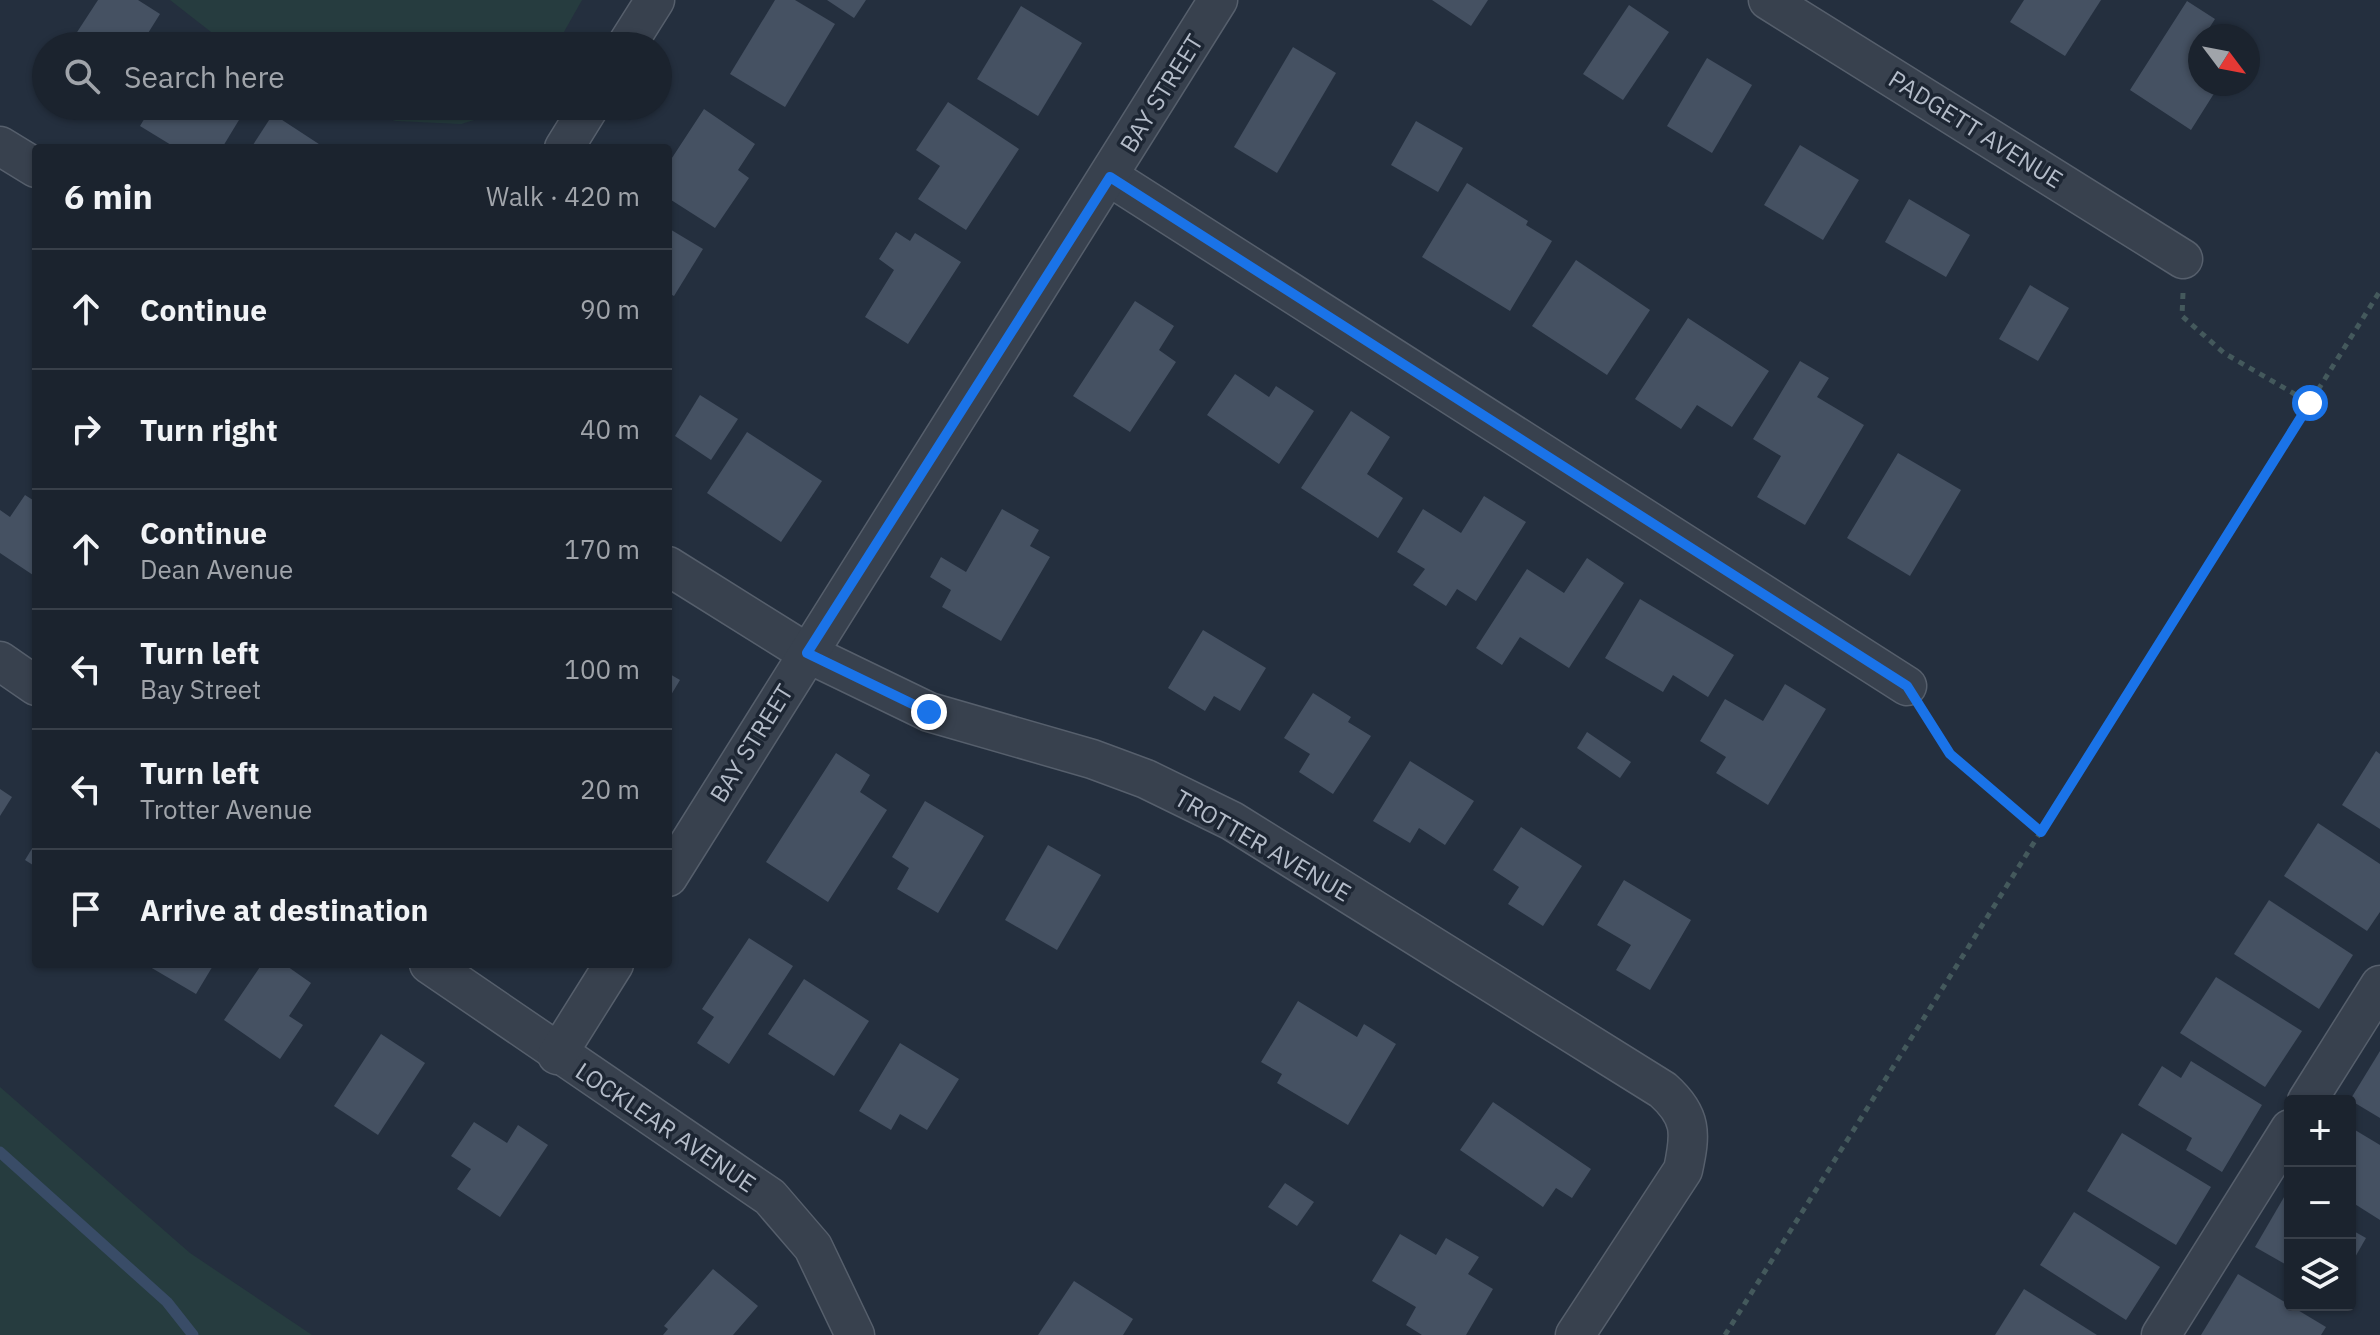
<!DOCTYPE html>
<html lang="en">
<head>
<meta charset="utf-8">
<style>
	:root { --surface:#1b232e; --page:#282f3a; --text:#f1f3f6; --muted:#a0a4aa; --line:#39404a }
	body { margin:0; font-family:"IBM Plex Sans",sans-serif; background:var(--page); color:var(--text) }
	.controls { position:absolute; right:24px; bottom:24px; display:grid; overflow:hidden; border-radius:8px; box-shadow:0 2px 6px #0004 }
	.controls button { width:72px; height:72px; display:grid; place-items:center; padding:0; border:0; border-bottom:2px solid var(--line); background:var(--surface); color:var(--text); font:40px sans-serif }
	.compass { position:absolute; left:2188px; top:24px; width:72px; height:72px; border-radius:50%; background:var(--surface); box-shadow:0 2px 6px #0004; rotate:122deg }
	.stop { position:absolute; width:24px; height:24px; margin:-18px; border:6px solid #1a73e8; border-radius:50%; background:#fff }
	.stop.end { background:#1a73e8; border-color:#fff; box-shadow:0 2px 8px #0008 }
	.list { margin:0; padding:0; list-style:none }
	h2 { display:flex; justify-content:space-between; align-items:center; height:104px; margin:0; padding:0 32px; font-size:34px }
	h2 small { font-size:26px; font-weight:400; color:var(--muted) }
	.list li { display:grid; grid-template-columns:52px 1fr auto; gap:24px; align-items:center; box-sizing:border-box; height:120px; padding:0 32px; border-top:2px solid var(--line) }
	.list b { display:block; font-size:30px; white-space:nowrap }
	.list p { margin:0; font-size:26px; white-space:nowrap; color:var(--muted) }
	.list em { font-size:26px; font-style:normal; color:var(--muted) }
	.icon { flex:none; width:44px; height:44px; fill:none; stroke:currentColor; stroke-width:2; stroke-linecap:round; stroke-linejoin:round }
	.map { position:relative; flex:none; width:2380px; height:1335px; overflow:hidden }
	.search { position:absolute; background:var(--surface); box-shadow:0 2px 6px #0004; left:32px; top:32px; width:640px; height:88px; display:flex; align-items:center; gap:20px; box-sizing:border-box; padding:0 28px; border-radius:44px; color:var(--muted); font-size:30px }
	.panel { position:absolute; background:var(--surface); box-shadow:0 2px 6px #0004; left:32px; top:144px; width:640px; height:824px; border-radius:8px }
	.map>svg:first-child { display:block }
	.green { fill:#263c3f }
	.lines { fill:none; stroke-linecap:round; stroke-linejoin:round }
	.stream { stroke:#394c67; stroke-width:11 }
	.building { fill:#455162 }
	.minor-casing { stroke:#565f6c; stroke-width:41 }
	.path { stroke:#44595c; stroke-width:5; stroke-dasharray:6 6; stroke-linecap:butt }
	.minor { stroke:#38414e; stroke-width:38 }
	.route { stroke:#1a73e8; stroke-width:10 }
	.labels { text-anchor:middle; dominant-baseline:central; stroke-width:7; stroke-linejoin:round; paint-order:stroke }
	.street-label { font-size:24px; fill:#b4bcc9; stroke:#1d2633 }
</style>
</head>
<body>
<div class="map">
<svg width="2380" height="1335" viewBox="0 0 2380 1335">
	<rect width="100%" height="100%" fill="#242f3e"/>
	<g class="green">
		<path d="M170 0H582L556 46H229Z"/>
		<path d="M346 106H521L461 124 396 121Z"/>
		<path d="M0 1087 190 1253 312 1335H0Z"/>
	</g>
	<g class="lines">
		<path class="stream" d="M0 1152 167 1302 193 1335"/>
	</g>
	<g class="building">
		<path d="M98 0H138L160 14 140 46H68Z"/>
		<path d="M775 0H795L835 24 785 107 730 74Z"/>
		<path d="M827 0H866L854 18Z"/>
		<path d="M1432 0H1488L1471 26Z"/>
		<path d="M2024 0H2101L2065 56 2010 22Z"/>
		<path d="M2187 1 2215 19 2208 30 2218 36H2200V84H2220L2191 130 2130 90Z"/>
		<path d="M1629 5 1669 32 1623 100 1583 74Z"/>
		<path d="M1021 6 1082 43 1038 116 977 79Z"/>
		<path d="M1293 47 1336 73 1277 173 1234 147Z"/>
		<path d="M1707 58 1752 85 1712 153 1667 126Z"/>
		<path d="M948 102 1019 149 966 230 918 199 940 166 916 150Z"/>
		<path d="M152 106H226L242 115 222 148H176L140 126Z"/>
		<path d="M704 109 755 144 738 170 749 178 715 228 668 198V164Z"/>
		<path d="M273 114 325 148H251Z"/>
		<path d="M1416 121 1463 148 1438 192 1391 165Z"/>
		<path d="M1800 145 1859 180 1823 240 1764 205Z"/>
		<path d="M1467 183 1528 221 1526 225 1552 241 1510 311 1422 257Z"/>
		<path d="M1909 199 1970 235 1946 277 1885 242Z"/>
		<path d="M668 228 703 249 674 296 668 293Z"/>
		<path d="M896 232 910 241 915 233 961 262 908 344 865 317 894 270 879 259Z"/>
		<path d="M1576 260 1650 310 1607 375 1532 326Z"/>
		<path d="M2030 285 2069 308 2038 361 1999 339Z"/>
		<path d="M1135 301 1174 326 1159 350 1176 362 1130 432 1073 396Z"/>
		<path d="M1688 318 1769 371 1732 427 1697 405 1681 429 1635 399Z"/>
		<path d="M1800 361 1829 378 1817 397 1864 425 1805 525 1757 497 1781 456 1753 439Z"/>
		<path d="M1235 374 1269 397 1276 386 1314 411 1279 464 1207 415Z"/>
		<path d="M700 395 738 419 711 460 675 436Z"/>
		<path d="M1351 411 1390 437 1367 474 1403 498 1378 538 1301 488Z"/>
		<path d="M747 432 822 481 781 542 707 493Z"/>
		<path d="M1898 453 1961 490 1910 576 1847 538Z"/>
		<path d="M25 495 36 502V577L0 553V510L10 517Z"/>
		<path d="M1484 496 1526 522 1476 601 1457 589 1446 606 1413 585 1425 569 1397 552 1423 509 1461 533Z"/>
		<path d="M1002 509 1039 530 1030 546 1050 557 1001 641 942 607 951 590 930 577 941 557 966 572Z"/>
		<path d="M1587 558 1624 583 1569 668 1520 637 1502 665 1476 648 1527 569 1564 593Z"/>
		<path d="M1640 599 1734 655 1708 697 1673 675 1663 692 1605 658Z"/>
		<path d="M1203 630 1266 668 1240 711 1214 696 1205 711 1168 688Z"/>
		<path d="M668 673 680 680 668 700Z"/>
		<path d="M1785 684 1826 709 1768 805 1716 773 1726 757 1700 741 1725 699 1763 721Z"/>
		<path d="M1313 693 1351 717 1348 722 1371 736 1333 794 1299 772 1310 754 1284 738Z"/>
		<path d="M1587 732 1631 762 1620 778 1577 748Z"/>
		<path d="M2376 751 2380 754V829L2342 805Z"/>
		<path d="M836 753 870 775 860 792 887 810 828 902 766 862Z"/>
		<path d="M1410 761 1474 801 1445 845 1419 828 1410 843 1373 821Z"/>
		<path d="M0 789 12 797 0 816Z"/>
		<path d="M925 801 984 836 938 913 897 889 909 868 892 857Z"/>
		<path d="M2318 823 2380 864V912L2367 931 2284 876Z"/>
		<path d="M1521 827 1582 866 1543 926 1508 904 1519 887 1493 870Z"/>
		<path d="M36 842V867L25 860Z"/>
		<path d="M1048 845 1101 875 1057 950 1005 920Z"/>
		<path d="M1624 880 1691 920 1650 990 1616 970 1631 945 1597 925Z"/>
		<path d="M2269 900 2353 955 2319 1009 2234 954Z"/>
		<path d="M749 938 793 966 729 1064 697 1043 714 1017 702 1009Z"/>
		<path d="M145 964H214L196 994Z"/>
		<path d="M262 964H284L311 983 289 1016 303 1025 280 1059 224 1020Z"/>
		<path d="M2216 977 2302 1031 2265 1087 2180 1033Z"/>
		<path d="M804 979 869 1021 834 1076 768 1034Z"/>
		<path d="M1298 1001 1357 1037 1364 1024 1396 1044 1348 1125 1277 1083 1282 1074 1261 1062Z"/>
		<path d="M381 1034 425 1063 378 1135 334 1106Z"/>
		<path d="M900 1043 959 1079 927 1130 900 1114 891 1130 859 1111Z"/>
		<path d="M2380 1051V1118L2350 1100Z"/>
		<path d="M2191 1061 2262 1105 2222 1172 2186 1150 2192 1138 2138 1105 2162 1066 2181 1078Z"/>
		<path d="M1493 1102 1591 1169 1572 1198 1556 1188 1543 1207 1460 1150Z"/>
		<path d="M474 1122 507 1143 518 1125 548 1145 500 1217 457 1189 471 1169 451 1156Z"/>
		<path d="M2350 1127 2380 1145V1220L2350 1201Z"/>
		<path d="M2122 1133 2211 1187 2176 1245 2087 1191Z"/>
		<path d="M1285 1183 1314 1202 1297 1226 1268 1207Z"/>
		<path d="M2287 1192 2290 1194V1267L2255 1247Z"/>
		<path d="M2074 1212 2160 1267 2126 1320 2040 1265Z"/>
		<path d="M2350 1229 2366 1238 2350 1266Z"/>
		<path d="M1400 1234 1436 1255 1446 1238 1479 1257 1468 1274 1493 1289 1466 1335H1422L1406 1325 1416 1307 1372 1281Z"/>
		<path d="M713 1269 758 1306 733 1335H663L668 1329 664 1326Z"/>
		<path d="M2238 1274 2326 1327 2321 1335H2201Z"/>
		<path d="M1074 1281 1133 1319 1123 1335H1038Z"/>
		<path d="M2024 1289 2097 1335H1995Z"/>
	</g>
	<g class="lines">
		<g class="minor-casing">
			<g id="minor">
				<path d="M1768 0 2183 259"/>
				<path d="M626 46 655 0"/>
				<path d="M0 146 36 168"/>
				<path d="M564 148 590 106"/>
				<path d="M1110 177 1907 686"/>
				<path d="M668 566 807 653 929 712 1092 759 1146 779 1232 821 1663 1090C1692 1116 1691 1133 1683 1170L1575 1335"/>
				<path d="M0 661 36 686"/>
				<path d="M668 877 1218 0"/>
				<path d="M429 964 770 1197 813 1247 855 1335"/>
				<path d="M557 1055 614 964"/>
				<path d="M2307 1101 2380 985"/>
				<path d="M2161 1335 2290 1129"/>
			</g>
		</g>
		<g class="path">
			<path d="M2183 293 2182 316 2224 353 2310 403"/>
			<path d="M1927 717 1950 754 2041 832"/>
			<path d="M1725 1335 2380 291"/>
		</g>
		<use href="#minor" class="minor"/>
	</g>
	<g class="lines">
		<path class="route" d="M929 712 807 653 1110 177 1907 686 1950 754 2041 832 2310 403"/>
	</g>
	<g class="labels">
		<g class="street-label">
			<text transform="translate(1161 93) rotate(-58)">BAY STREET</text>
			<text transform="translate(1976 129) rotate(32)">PADGETT AVENUE</text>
			<text transform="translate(751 743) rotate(-58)">BAY STREET</text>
			<text transform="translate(1263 845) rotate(30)">TROTTER AVENUE</text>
			<text transform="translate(666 1127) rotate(34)">LOCKLEAR AVENUE</text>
		</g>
	</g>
</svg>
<div class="controls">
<button>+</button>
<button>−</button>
<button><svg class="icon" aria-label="layers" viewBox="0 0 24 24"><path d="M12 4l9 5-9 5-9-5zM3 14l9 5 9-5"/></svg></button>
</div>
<svg class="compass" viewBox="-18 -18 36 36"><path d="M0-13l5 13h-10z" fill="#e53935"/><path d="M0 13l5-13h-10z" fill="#a0a4aa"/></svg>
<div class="stop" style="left:2310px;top:403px"></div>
<div class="stop end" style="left:929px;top:712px"></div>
<div class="search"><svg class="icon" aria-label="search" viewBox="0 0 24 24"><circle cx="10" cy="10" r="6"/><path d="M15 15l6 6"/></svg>Search here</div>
<section class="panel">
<h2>6 min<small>Walk · 420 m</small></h2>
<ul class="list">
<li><svg class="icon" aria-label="ahead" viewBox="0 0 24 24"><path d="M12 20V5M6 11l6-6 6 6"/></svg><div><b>Continue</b></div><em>90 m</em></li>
<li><svg class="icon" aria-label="right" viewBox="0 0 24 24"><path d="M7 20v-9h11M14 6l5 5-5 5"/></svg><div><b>Turn right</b></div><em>40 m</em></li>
<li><svg class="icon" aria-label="ahead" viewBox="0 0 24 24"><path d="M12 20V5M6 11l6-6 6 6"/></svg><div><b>Continue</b><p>Dean Avenue</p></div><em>170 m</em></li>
<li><svg class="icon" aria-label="left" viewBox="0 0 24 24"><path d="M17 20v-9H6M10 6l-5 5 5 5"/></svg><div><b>Turn left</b><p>Bay Street</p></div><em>100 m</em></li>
<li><svg class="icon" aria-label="left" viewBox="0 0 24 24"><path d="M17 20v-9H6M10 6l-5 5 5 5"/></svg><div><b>Turn left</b><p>Trotter Avenue</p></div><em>20 m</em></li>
<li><svg class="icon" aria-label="arrive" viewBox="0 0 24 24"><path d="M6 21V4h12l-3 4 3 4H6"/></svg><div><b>Arrive at destination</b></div></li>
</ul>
</section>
</div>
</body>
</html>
